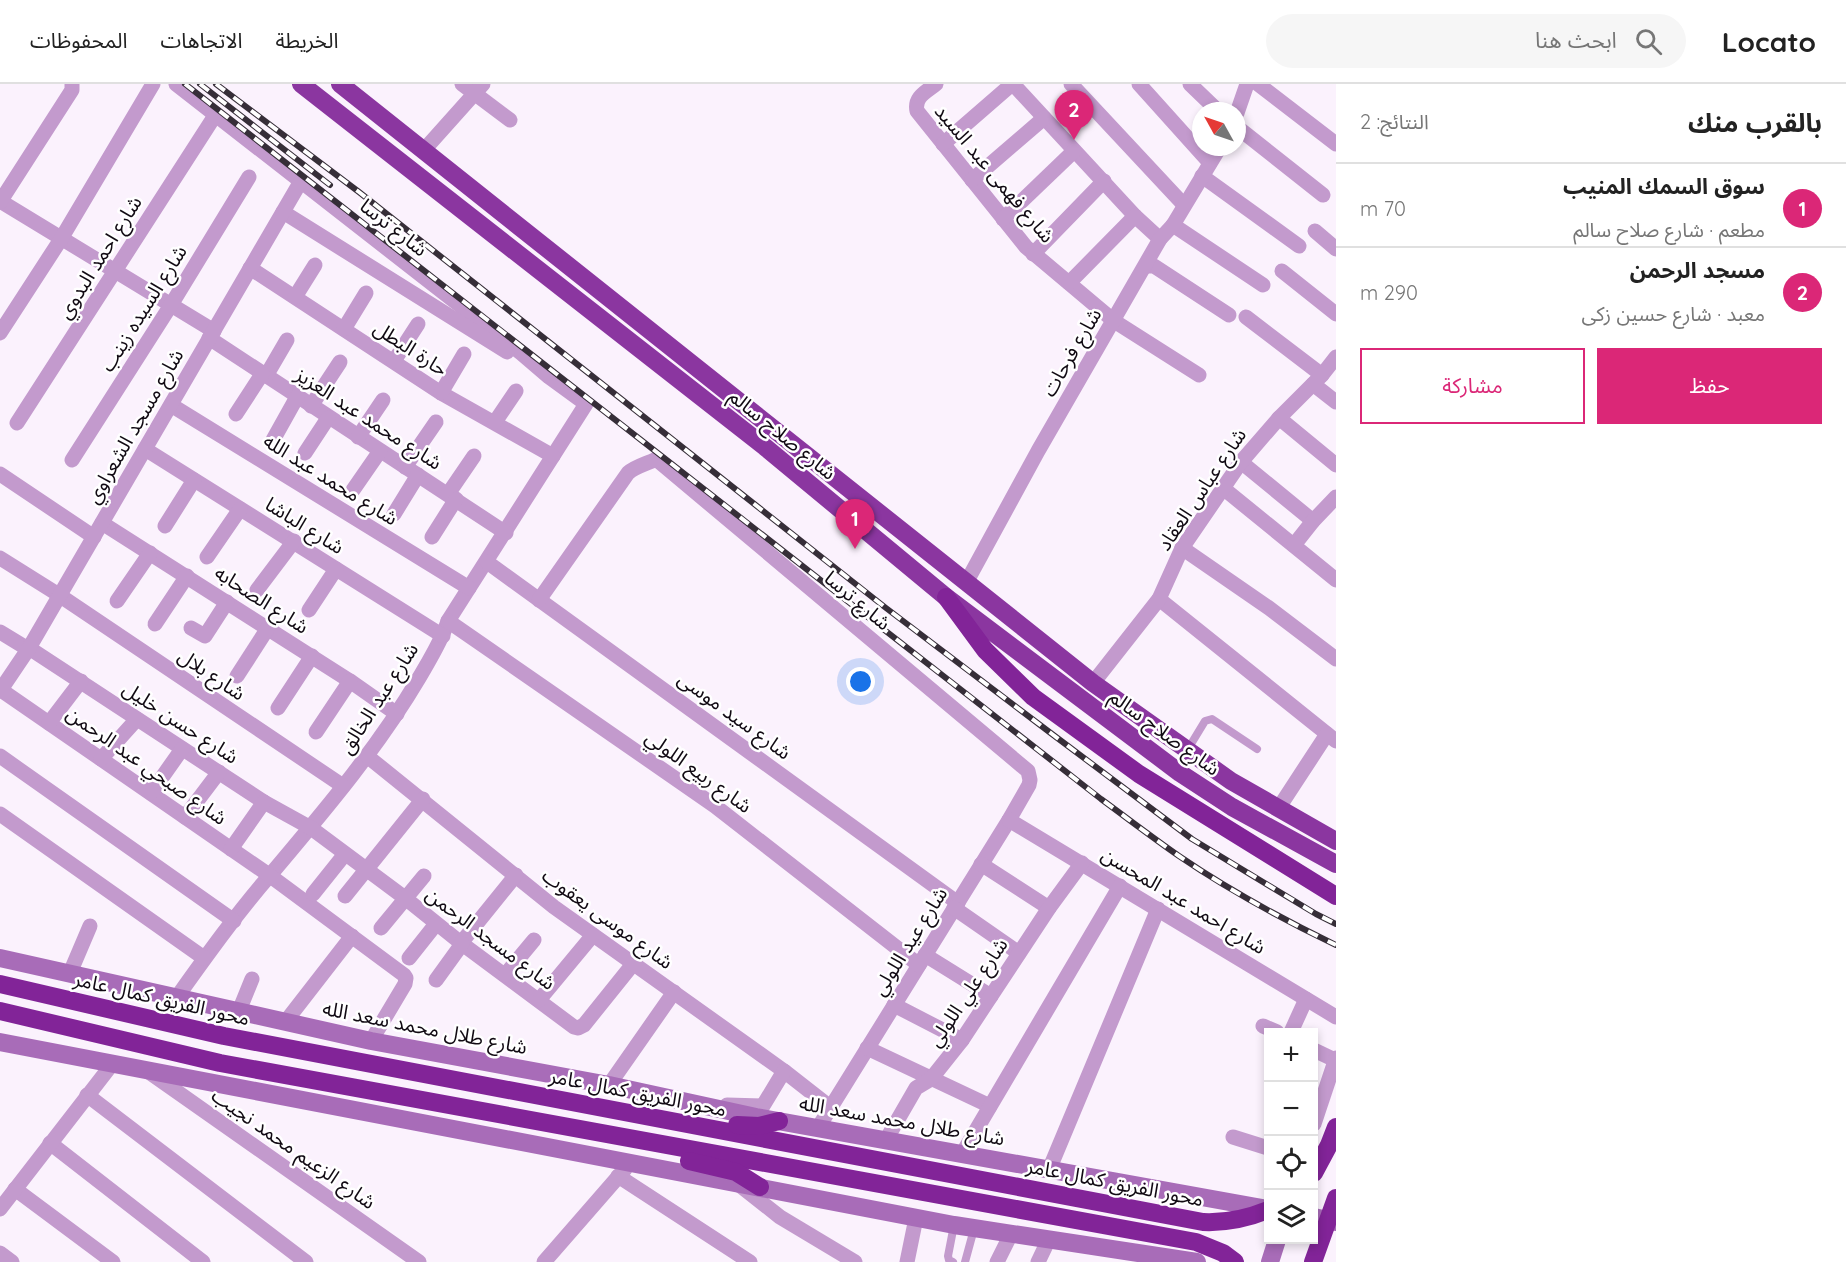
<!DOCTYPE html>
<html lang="ar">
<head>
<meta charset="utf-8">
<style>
	:root { --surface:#fff; --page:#f6f6f6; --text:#222; --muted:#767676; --line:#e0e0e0; --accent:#db2777 }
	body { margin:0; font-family:Quicksand,"Noto Sans Arabic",sans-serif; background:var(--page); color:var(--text); direction:rtl }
	.controls { position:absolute; right:18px; bottom:18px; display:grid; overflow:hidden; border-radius:0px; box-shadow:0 3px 9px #0003 }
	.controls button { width:54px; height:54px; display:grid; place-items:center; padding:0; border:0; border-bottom:2px solid var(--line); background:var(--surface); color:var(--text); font:30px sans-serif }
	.compass { position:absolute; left:1192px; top:18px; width:54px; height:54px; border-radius:50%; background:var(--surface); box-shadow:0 3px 9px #0003; rotate:310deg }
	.you { position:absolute; left:861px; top:598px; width:21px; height:21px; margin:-15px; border:4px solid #fff; border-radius:50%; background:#1a73e8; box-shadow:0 0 0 9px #1a73e833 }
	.badge { display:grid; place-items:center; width:39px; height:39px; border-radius:50%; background:var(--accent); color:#fff; font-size:20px; font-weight:700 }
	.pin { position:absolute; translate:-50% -50px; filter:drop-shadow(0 2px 3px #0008) }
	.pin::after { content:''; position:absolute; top:32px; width:21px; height:18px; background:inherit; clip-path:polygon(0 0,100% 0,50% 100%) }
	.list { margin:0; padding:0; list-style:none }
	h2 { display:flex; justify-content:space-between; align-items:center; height:78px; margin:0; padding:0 24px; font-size:26px }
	h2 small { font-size:20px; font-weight:400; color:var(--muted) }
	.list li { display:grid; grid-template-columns:39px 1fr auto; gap:18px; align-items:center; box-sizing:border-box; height:84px; padding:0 24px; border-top:2px solid var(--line) }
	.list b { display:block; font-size:22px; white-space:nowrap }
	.list p { margin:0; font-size:20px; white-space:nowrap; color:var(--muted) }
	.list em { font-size:20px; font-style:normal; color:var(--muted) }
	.actions { display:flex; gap:12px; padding:18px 24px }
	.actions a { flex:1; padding:14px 0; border:2px solid var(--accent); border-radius:0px; text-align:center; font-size:21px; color:var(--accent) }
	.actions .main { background:var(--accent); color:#fff }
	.icon { flex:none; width:33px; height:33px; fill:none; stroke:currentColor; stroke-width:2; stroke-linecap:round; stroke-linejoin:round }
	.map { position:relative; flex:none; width:1336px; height:1178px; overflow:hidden; direction:ltr }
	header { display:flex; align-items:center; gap:36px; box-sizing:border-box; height:84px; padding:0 30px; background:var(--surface); border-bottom:2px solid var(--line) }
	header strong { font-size:28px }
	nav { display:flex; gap:33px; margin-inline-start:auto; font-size:21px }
	.search { width:420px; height:54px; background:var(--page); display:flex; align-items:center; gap:15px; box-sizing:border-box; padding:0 21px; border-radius:33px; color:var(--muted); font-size:22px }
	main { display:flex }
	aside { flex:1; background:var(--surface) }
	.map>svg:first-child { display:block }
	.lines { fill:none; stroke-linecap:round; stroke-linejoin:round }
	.service { stroke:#c39acd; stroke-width:8 }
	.minor { stroke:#c39acd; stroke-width:15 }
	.secondary { stroke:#a86cb8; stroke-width:18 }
	.trunk { stroke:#8b36a0; stroke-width:18 }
	.motorway { stroke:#822498; stroke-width:18 }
	.rail-casing { stroke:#362e38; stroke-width:6 }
	.rail { stroke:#fff; stroke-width:4; stroke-dasharray:11; stroke-linecap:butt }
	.labels { text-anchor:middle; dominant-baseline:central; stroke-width:5; stroke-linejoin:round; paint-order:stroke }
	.street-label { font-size:20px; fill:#110a13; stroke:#fff }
</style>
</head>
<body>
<header>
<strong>Locato</strong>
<div class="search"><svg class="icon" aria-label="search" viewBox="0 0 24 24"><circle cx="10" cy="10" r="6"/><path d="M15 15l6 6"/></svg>ابحث هنا</div>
<nav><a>الخريطة</a><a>الاتجاهات</a><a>المحفوظات</a></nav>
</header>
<main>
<aside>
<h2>بالقرب منك<small>النتائج: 2</small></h2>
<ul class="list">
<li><span class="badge">1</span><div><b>سوق السمك المنيب</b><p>مطعم · شارع صلاح سالم</p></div><em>70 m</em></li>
<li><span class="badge">2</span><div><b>مسجد الرحمن</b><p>معبد · شارع حسين زكى</p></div><em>290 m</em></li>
</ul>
<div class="actions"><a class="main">حفظ</a><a>مشاركة</a></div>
</aside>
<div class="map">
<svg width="1336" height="1178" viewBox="0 0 1336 1178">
	<rect width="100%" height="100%" fill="#fbf2fd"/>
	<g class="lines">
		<g class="service">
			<path d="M1188 665 1205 637 1212 635 1257 665"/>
			<path d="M953 1178 949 1176 948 1172 954 1141"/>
			<path d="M965 1178 974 1145"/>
		</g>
		<g class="minor">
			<path d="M176 0 521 269 549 293 586 320 448 537C441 558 430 575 419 594 377 665 324 727 271 790 237 829 207 871 177 913"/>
			<path d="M462 0 510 36"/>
			<path d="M936 0C926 8 914 13 917 27L1026 163 1114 237 1199 291"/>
			<path d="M1013 0 1135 132 1160 155"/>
			<path d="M1071 0 1184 121"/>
			<path d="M1139 0 1210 79"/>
			<path d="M1190 0 1218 27"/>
			<path d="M1258 0 1336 60"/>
			<path d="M1237 29 1247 0"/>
			<path d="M1237 43 1323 111"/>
			<path d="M943 60 1012 0"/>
			<path d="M424 66 483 0"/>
			<path d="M1202 92 1299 162"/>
			<path d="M972 96 1044 34"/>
			<path d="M0 117 214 247"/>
			<path d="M0 118 72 6V0"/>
			<path d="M283 128 507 268"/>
			<path d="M1003 135 1074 67"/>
			<path d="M1173 141 1263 201"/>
			<path d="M1315 147 1336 165"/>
			<path d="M1033 170 1104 97"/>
			<path d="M1146 182H1154L1229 231"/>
			<path d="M250 184 441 309 553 372"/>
			<path d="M1282 187 1336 230"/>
			<path d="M1069 199 1135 132"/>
			<path d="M295 213 315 181"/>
			<path d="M1246 233 1322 291"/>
			<path d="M344 245 366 209"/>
			<path d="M0 249 61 155 153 0"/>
			<path d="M209 254 506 449"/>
			<path d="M394 277 418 240"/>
			<path d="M266 292 287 256"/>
			<path d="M1313 300 1336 318"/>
			<path d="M441 309 464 270"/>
			<path d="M171 321 469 504"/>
			<path d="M311 322 340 278"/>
			<path d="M236 330 262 290"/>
			<path d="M1279 334 1336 381"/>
			<path d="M495 338 516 307"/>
			<path d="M17 339 216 30"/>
			<path d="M358 353 383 316"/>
			<path d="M273 356 297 313"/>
			<path d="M145 365 443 552"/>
			<path d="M305 369 328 334"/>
			<path d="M72 376 171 221 249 93"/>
			<path d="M1241 378 1313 437"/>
			<path d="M405 383 436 338"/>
			<path d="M0 390 94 453"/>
			<path d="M1223 404 1336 496"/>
			<path d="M353 406 380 367"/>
			<path d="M448 410 474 372"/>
			<path d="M394 430 418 391"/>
			<path d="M102 439 350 597 397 630"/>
			<path d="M165 442 194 396"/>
			<path d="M432 453 456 415"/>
			<path d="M1294 461 1313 437 1336 413"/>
			<path d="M1182 464 1269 524 1336 575"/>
			<path d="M207 473 240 425"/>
			<path d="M0 474 59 511 343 702"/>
			<path d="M487 478 958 819"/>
			<path d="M966 499 1038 367 1160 155 1173 141 1220 63"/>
			<path d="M257 506 294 457"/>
			<path d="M1159 515 1336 657"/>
			<path d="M539 516 628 389C636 382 647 380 656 375L1028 687 1030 696 1029 701 1009 736 818 1044"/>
			<path d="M117 517 150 469"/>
			<path d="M309 526 336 485"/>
			<path d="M448 537 715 722 919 881"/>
			<path d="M155 540 187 492"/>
			<path d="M191 544 205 552 227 518"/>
			<path d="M0 548 28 565"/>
			<path d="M29 564 264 718 311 744 405 814 461 859 574 943 578 944 584 941 633 880"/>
			<path d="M237 592 268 544"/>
			<path d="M1093 599 1159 515 1182 464 1241 378 1279 334 1322 291 1336 273"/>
			<path d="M1 606 269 791 404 891 406 894 405 900 371 957"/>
			<path d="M0 607 29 564 301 97"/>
			<path d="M278 624 312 572"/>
			<path d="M49 639 81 597"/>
			<path d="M316 648 350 597"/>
			<path d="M0 672 234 837"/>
			<path d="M367 672 554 823 784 987 830 1023"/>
			<path d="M101 675 137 635"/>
			<path d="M151 709 182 665"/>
			<path d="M1278 725 1327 650"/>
			<path d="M0 730 204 874"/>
			<path d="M185 733 219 688"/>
			<path d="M1009 736 1336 933"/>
			<path d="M231 765 264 718"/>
			<path d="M981 780 1049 824"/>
			<path d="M313 810 345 770"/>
			<path d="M345 812 423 715"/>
			<path d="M954 824 1019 869"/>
			<path d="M381 844 424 792"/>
			<path d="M461 859 516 791"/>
			<path d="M925 871 991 912"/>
			<path d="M409 874 436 840"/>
			<path d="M70 889 90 842"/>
			<path d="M505 891 534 856"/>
			<path d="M436 896 462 860"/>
			<path d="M539 916 593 851"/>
			<path d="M894 921 962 956"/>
			<path d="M239 927 252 895"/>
			<path d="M286 937 352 852"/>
			<path d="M1263 942 1277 948"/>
			<path d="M1291 948 1306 915"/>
			<path d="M867 964 990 1022"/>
			<path d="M1314 966 1335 976"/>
			<path d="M149 988 419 1178"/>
			<path d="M609 1001 674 908"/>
			<path d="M87 1011 306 1178"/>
			<path d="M727 1021 762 1022"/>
			<path d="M758 1030 784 987"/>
			<path d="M1314 1040 1336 974"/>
			<path d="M1233 1053 1268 1064"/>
			<path d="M886 1056 916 1004 931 995 962 956 1049 824 1082 779"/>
			<path d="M50 1059 203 1178"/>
			<path d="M962 1070 1120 802"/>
			<path d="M1049 1086 1158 825"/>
			<path d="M618 1092 750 1178"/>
			<path d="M737 1099 780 1133 855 1178"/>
			<path d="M15 1105 113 1178"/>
			<path d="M0 1125 113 979"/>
			<path d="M0 1169 12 1178"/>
			<path d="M544 1178 625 1085"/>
			<path d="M907 1178 916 1134"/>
			<path d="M997 1178 1011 1150"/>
			<path d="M1038 1178 1049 1155"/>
		</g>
		<g class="secondary">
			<path d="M0 874 371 957 609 1001 756 1033 1268 1125"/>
			<path d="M0 958 954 1141 1197 1178"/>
			<path d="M1314 1133 1336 1138"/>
			<path d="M1270 1178 1277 1156"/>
		</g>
		<g class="trunk">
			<path d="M301 0 765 363 946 513 1180 689 1232 723 1336 780"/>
			<path d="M340 0 1093 599 1231 697 1336 757"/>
		</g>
		<g class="motorway">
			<path d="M946 513 985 566 1033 613 1139 690 1336 812"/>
			<path d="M0 900 224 952 1203 1138C1226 1139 1246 1135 1268 1126"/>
			<path d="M0 927 220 979 1196 1158 1223 1169 1235 1178"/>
			<path d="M737 1041 759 1042 779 1037"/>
			<path d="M689 1077 736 1088 760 1103"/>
			<path d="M1314 1089 1329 1061 1336 1043"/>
			<path d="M1313 1178 1336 1114"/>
		</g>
		<g class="rail-casing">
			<g id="rail">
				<path d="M185 0 1101 715C1127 734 1153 754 1179 772 1229 806 1282 835 1336 861"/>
				<path d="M200 0 330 101"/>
				<path d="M216 0 359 108 886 524 1052 650 1192 755 1316 830 1336 840"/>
			</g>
		</g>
		<use href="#rail" class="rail"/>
	</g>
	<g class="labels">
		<g class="street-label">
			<text transform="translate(995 89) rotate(50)">شارع فهمى عبد السيد</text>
			<text transform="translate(394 143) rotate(38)">شارع ترسا</text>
			<text transform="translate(99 173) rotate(-58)">شارع احمد البدوي</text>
			<text transform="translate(143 224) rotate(-58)">شارع السيده زينب</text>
			<text transform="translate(411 264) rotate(33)">حارة البطل</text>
			<text transform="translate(1071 268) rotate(-60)">شارع فرحات</text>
			<text transform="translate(369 334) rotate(33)">شارع محمد عبد العزيز</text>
			<text transform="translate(134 342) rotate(-60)">شارع مسجد الشعراوي</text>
			<text transform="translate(783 350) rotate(39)">شارع صلاح سالم</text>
			<text transform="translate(331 395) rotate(32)">شارع محمد عبد الله</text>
			<text transform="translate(1201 405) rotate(-56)">شارع عباس العقاد</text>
			<text transform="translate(305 441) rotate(32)">شارع الباشا</text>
			<text transform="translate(262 515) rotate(33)">شارع الصحابه</text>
			<text transform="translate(858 516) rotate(40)">شارع ترسا</text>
			<text transform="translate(212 590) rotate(34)">شارع بلال</text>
			<text transform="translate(378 614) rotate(-57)">شارع عبد الخالق</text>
			<text transform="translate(735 631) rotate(36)">شارع سيد موسى</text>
			<text transform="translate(181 638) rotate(33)">شارع حسن خليل</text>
			<text transform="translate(1165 648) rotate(36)">شارع صلاح سالم</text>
			<text transform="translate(147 681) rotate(35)">شارع صبحي عبد الرحمن</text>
			<text transform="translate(699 687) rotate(36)">شارع ربيع اللولي</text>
			<text transform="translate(1184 816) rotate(31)">شارع احمد عبد المحسن</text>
			<text transform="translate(608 834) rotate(36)">شارع موسى يعقوب</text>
			<text transform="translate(491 854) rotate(37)">شارع مسجد الرحمن</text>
			<text transform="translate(909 857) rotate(-58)">شارع عيد اللولي</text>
			<text transform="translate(967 908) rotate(-56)">شارع علي اللولي</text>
			<text transform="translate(162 914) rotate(13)">محور الفريق كمال عامر</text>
			<text transform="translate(425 943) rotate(11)">شارع طلال محمد سعد الله</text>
			<text transform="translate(638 1008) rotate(11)">محور الفريق كمال عامر</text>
			<text transform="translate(902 1036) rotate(10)">شارع طلال محمد سعد الله</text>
			<text transform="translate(294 1064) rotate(35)">شارع الزعيم محمد نجيب</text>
			<text transform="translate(1115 1098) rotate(11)">محور الفريق كمال عامر</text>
		</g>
	</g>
</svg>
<div class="controls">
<button>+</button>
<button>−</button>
<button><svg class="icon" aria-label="locate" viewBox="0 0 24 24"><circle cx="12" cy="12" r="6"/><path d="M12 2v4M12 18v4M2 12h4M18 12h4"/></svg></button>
<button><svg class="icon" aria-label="layers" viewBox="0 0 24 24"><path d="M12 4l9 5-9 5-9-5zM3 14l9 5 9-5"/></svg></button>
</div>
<svg class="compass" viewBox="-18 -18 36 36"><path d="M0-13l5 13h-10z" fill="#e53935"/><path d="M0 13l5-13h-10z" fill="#767676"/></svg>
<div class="you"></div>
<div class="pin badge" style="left:855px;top:465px">1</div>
<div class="pin badge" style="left:1074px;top:56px">2</div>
</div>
</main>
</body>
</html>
